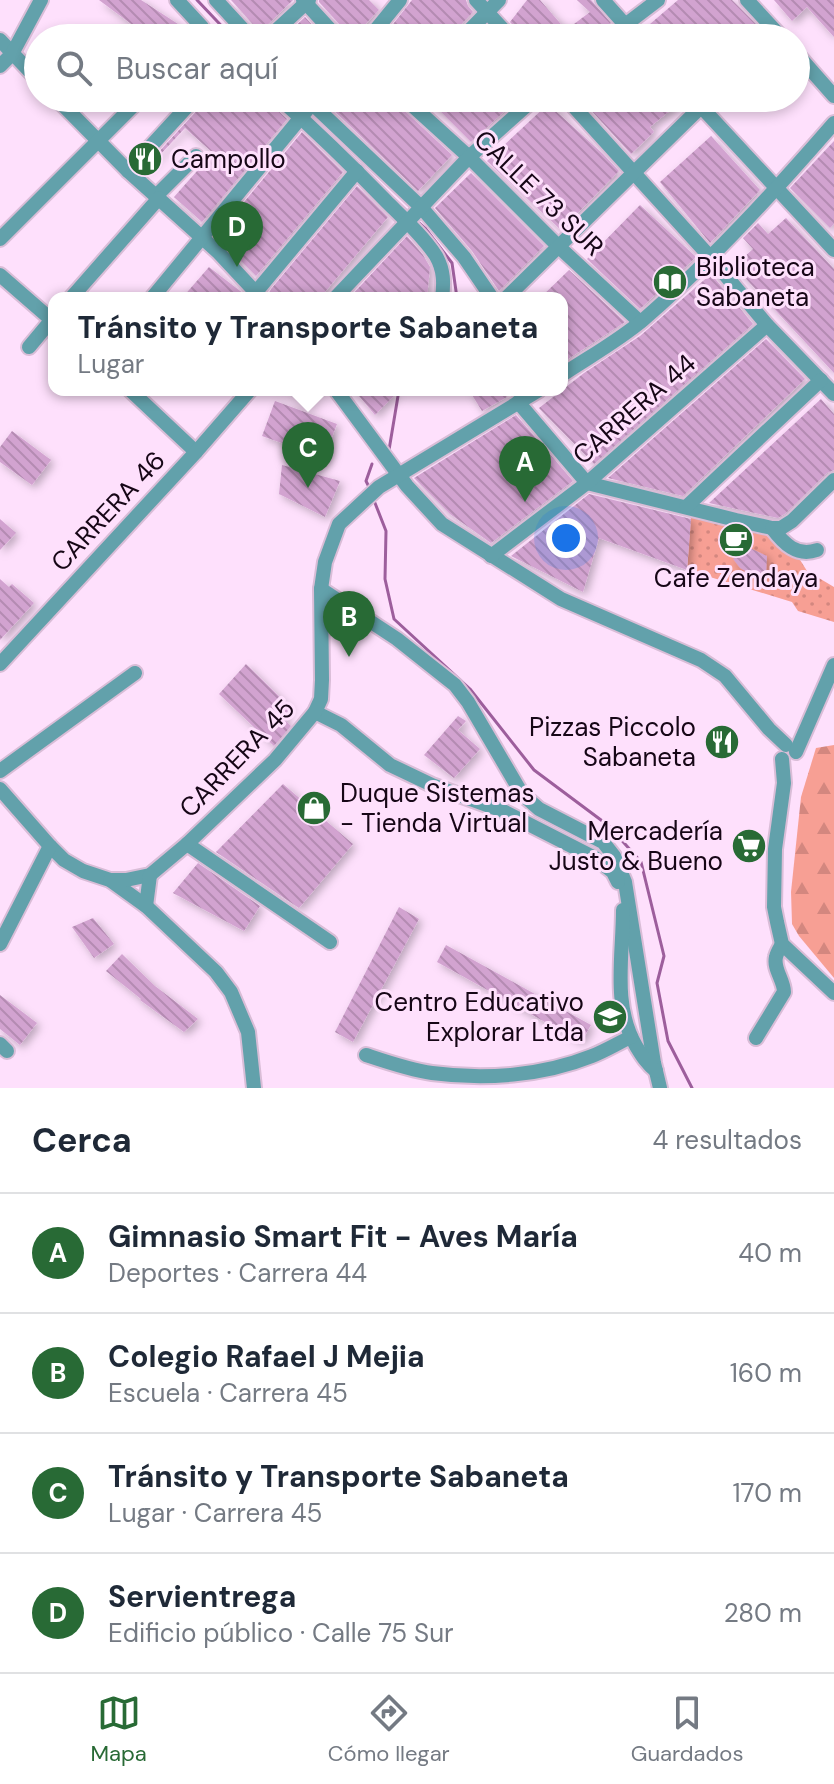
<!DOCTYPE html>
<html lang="es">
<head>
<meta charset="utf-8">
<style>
	:root { --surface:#fff; --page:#f2f2f3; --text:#1f2937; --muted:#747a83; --line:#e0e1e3; --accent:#286a35 }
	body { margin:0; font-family:"DM Sans",sans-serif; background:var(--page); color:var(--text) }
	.you { position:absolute; left:566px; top:538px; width:28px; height:28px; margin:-20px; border:6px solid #fff; border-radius:50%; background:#1a73e8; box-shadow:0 0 0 12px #1a73e833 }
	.badge { display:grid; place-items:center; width:52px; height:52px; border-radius:50%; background:var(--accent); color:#fff; font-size:26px; font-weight:700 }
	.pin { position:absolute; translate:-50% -66px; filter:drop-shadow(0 2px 4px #0008) }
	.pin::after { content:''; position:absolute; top:42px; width:28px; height:24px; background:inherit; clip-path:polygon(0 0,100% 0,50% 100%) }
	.popup { position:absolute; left:48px; top:292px; width:520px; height:104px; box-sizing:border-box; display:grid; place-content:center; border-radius:16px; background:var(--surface); filter:drop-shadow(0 2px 6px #0005); font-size:26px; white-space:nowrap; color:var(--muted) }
	.popup b { font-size:30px; color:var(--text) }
	.popup::after { content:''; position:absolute; left:50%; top:100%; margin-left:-16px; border:16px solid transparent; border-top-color:var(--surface) }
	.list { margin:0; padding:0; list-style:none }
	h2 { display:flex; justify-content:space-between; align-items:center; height:104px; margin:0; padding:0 32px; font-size:34px }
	h2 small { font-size:26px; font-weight:400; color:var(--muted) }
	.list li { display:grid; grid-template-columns:52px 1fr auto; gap:24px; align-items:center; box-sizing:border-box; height:120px; padding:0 32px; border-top:2px solid var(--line) }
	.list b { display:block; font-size:30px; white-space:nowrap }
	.list p { margin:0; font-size:26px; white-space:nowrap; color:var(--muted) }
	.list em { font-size:26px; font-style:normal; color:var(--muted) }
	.icon { flex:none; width:44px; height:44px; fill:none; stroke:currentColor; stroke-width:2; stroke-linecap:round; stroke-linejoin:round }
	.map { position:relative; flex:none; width:834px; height:1088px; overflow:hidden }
	.search { position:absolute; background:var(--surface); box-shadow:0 4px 12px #0003; left:24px; right:24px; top:24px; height:88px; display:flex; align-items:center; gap:20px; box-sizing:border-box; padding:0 28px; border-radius:44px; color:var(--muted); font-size:30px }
	.sheet { height:584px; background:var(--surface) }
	nav { display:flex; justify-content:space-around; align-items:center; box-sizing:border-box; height:112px; border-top:2px solid var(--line); background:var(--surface); font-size:22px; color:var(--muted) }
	nav a { display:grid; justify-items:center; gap:4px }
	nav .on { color:var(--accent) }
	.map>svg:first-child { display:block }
	.forest { fill:url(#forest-firs) }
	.park { fill:url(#park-dots) }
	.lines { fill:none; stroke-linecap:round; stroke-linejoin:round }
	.stream { stroke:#9d5e9c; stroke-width:3 }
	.building { fill:url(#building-back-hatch); filter:url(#shadow) }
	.minor-casing { stroke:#d9bdd7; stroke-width:18 }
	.minor { stroke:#62a1ab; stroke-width:14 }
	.labels { text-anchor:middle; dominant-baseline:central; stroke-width:6; stroke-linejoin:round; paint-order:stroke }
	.poi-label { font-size:26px; fill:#160616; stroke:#fee0fc; text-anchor:start }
	.street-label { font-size:26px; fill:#160616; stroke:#fee0fc }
</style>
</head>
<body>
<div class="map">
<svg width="834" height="1088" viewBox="0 0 834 1088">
	<defs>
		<pattern id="forest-firs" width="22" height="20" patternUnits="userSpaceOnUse" patternTransform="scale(2)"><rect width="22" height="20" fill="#f79f94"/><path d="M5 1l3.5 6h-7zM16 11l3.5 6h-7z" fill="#d3877f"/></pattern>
		<pattern id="park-dots" width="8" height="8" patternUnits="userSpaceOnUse" patternTransform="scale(2)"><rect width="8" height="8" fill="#f79f94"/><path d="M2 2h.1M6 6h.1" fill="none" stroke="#d3877f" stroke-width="1.8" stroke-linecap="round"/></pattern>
		<pattern id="building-back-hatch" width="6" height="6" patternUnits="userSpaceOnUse" patternTransform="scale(2)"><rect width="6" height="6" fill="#d2a3d0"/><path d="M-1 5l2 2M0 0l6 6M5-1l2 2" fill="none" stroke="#b48bb2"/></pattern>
		<filter id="shadow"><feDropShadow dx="3.5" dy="3.5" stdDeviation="4" flood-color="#0004"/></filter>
	</defs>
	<rect width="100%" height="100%" fill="#fee0fc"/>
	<path class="forest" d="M834 745V978L799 936 792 924 791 892 801 797 816 748Z"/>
	<path class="park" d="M691 514 764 534 797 555 807 571 834 587V622L798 611 792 602 687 570Z"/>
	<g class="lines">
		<g class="stream">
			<path d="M197 0 233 38"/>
			<path d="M291 98 301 109"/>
			<path d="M393 198 410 214"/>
			<path d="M416 220 425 228 452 263 457 298"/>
			<path d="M389 450 399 390"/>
			<path d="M368 485 366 481 372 464"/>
			<path d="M375 503 386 531 385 579 394 619 470 689 534 770 609 826 641 862 664 956 657 983 668 1041 692 1088"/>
		</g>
	</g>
	<g class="building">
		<path d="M99 0H141L178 24 168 38H150Z"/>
		<path d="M231 0H293L260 32Z"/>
		<path d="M319 0H369L379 10 352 38 319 2Z"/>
		<path d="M412 0H466L468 6 473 12 455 31 452 38H382Z"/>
		<path d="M527 0H540L566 30 590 12 577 0H591L611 23 601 31 598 38H525L510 22Z"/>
		<path d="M678 0H732L761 29 754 38H647L643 30Z"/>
		<path d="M774 0H834V37L807 7 792 21Z"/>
		<path d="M305 17 324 38H283Z"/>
		<path d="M205 98H269L272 105 287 119 202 222 174 197 213 153 185 128 145 171 143 169 202 105Z"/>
		<path d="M327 98H391L452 155 418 191 324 101Z"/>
		<path d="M427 98H519L471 142Z"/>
		<path d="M580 98H673L678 104 650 127 654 132 631 154Z"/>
		<path d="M548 104 603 154 619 171 561 230 487 161Z"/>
		<path d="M302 132 343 172 256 276 216 236Z"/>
		<path d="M711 136 760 190 710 243 660 182Z"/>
		<path d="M834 141V224L830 228 790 188Z"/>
		<path d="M471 173 544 246 499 291 472 251 435 208Z"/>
		<path d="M357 186 388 217 320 298H271L269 293 271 289Z"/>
		<path d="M640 205 696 257 640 309 587 259Z"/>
		<path d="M786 218 834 269V373L734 266 753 249 743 238 758 223 768 234Z"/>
		<path d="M407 236 423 255 430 267 427 298H349Z"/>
		<path d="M209 267 244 294 247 298H182Z"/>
		<path d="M569 270 625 322 562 363V298H540Z"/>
		<path d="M711 274 753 324 594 464 539 408 584 373 640 336Z"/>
		<path d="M766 339 805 379 683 496 608 478Z"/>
		<path d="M354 390H391L395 395 375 415Z"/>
		<path d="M469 390H503L507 397 482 411Z"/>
		<path d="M821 399 834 414V470L827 473 786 513 778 518 709 503Z"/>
		<path d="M275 401 337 424 324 458 262 436Z"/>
		<path d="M516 415 573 481 491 543 450 514 414 478Z"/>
		<path d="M12 431 51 460 32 485 0 462V447Z"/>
		<path d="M282 465 340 481 325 517 279 494Z"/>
		<path d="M589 494 691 519 687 570 599 538 583 592 511 556Z"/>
		<path d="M0 519 16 533 0 550Z"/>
		<path d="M750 548 767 556 766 577 752 575 740 568 733 559Z"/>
		<path d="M0 579 9 587 12 584 34 603 0 640Z"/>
		<path d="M246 664 291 708 282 717 291 726 274 746 219 694Z"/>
		<path d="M458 716 466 721 458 730 480 749 454 778 424 755Z"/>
		<path d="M283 784 353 844 299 908 216 852Z"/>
		<path d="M198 863 260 906 244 931 173 893Z"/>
		<path d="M399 907 419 919 353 1042 335 1032Z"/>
		<path d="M93 918 114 944 94 958 72 927Z"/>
		<path d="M446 945 591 1025 581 1042 437 962Z"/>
		<path d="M122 954 155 986 198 1019 184 1032 140 1000 141 999 106 971Z"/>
		<path d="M0 995 37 1023 20 1045 0 1029Z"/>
	</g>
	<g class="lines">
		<g class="minor-casing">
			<g id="minor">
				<path d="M177 0 202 27 195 38"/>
				<path d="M216 0 251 38"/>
				<path d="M303 0 338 38"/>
				<path d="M476 0 511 38"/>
				<path d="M603 0 637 38"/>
				<path d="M747 0 782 38"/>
				<path d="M268 38 309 0"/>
				<path d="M369 38 400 0"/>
				<path d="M462 38 499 0"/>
				<path d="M608 38 658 0"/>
				<path d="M0 40 38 80"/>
				<path d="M796 53 834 96"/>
				<path d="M0 66 12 54 41 0"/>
				<path d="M56 98 128 171 218 252 261 298"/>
				<path d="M279 98C316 131 352 166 386 201 403 218 423 236 436 256 444 270 444 283 442 298"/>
				<path d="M306 98 421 207 464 257 492 298"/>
				<path d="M404 98 469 157 559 247 640 322"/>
				<path d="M566 98 711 258 767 325 834 394"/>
				<path d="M693 98 834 250"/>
				<path d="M128 171 195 98"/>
				<path d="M156 196 196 156"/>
				<path d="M0 239 141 98"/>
				<path d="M0 275 54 322"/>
				<path d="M256 292 357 171"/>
				<path d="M71 298 159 198"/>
				<path d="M152 298 307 110"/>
				<path d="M335 298 469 157 535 98"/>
				<path d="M506 298 710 98"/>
				<path d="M29 347 54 317"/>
				<path d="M562 375C589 357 618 341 643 320 712 260 774 192 834 123"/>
				<path d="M130 390 196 452"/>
				<path d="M336 390 407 486 442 524 561 599 701 660 725 676 769 729 786 745"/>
				<path d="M518 402 587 483 736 520 772 528H781L792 521 834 480"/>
				<path d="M686 507 821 380"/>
				<path d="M772 528C784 544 797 557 817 550"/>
				<path d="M491 556 587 483 767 325"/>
				<path d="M321 589 397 639 455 685 468 702 522 794 539 809 603 842 614 856 625 882 654 1063 660 1088"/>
				<path d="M0 664 196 452 250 390"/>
				<path d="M315 712 341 725 390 765 432 785 503 811 595 858 613 872 618 882"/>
				<path d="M796 752 834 665"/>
				<path d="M782 759 784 783 775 849 774 907 777 922 782 944 834 993"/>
				<path d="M0 771 135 673"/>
				<path d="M0 789 50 846 64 860 83 871 110 880 146 906 216 972 231 992 248 1032 254 1088"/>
				<path d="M187 844 330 942"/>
				<path d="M110 880H126L150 875 187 844 275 760 315 712 321 699 322 680 321 589 325 562 339 524 379 487 539 390"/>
				<path d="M146 906 150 875"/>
				<path d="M623 910C623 956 612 1005 636 1046 642 1056 647 1064 656 1071"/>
				<path d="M0 944 50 846"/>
				<path d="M756 1038 784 992C784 980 773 969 776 957 777 952 780 948 782 944"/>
				<path d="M0 1044 7 1051"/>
				<path d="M366 1055C387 1062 410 1070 432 1073 485 1080 542 1076 592 1056 605 1051 618 1043 631 1037"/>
			</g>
		</g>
		<use href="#minor" class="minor"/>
	</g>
	<defs>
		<g id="restaurant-disc" transform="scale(1.8)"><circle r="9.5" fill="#286a35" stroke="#fee0fc"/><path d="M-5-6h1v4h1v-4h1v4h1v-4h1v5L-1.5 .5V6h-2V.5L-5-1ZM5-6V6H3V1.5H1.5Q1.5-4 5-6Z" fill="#fff"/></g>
		<g id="library-disc" transform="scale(1.8)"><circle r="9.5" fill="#286a35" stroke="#fee0fc"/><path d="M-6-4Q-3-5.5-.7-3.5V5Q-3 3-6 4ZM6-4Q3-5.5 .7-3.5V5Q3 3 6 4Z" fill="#fff"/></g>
		<g id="cafe-disc" transform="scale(1.8)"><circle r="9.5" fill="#286a35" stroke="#fee0fc"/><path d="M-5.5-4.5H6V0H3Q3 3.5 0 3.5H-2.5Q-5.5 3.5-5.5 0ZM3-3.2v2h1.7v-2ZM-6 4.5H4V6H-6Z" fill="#fff"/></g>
		<g id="shop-disc" transform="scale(1.8)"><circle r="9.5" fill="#286a35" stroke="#fee0fc"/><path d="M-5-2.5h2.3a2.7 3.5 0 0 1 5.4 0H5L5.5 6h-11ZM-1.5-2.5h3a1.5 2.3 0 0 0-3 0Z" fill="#fff"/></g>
		<g id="supermarket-disc" transform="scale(1.8)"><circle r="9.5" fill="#286a35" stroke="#fee0fc"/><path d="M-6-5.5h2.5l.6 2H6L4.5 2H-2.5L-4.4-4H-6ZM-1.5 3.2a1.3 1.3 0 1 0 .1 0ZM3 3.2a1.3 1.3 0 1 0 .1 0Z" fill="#fff"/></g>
		<g id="school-disc" transform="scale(1.8)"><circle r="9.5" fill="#286a35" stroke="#fee0fc"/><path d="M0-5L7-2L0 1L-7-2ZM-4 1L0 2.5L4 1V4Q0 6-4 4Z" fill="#fff"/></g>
	</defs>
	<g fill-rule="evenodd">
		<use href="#restaurant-disc" x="145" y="159"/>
		<use href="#library-disc" x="670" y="282"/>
		<use href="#cafe-disc" x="736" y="540"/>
		<use href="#restaurant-disc" x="722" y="742"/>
		<use href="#shop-disc" x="314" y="808"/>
		<use href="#supermarket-disc" x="749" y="846"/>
		<use href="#school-disc" x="610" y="1017"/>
	</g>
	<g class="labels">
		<g class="poi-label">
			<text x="171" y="159">Campollo</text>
			<text x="696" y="267">Biblioteca<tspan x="696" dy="30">Sabaneta</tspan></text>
			<text x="736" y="578" text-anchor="middle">Cafe Zendaya</text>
			<text x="696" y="727" text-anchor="end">Pizzas Piccolo<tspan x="696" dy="30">Sabaneta</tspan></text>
			<text x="340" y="793">Duque Sistemas<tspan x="340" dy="30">- Tienda Virtual</tspan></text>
			<text x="723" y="831" text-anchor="end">Mercadería<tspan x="723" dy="30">Justo &amp; Bueno</tspan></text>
			<text x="584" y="1002" text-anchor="end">Centro Educativo<tspan x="584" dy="30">Explorar Ltda</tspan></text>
		</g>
		<g class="street-label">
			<text transform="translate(539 193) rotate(44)">CALLE 73 SUR</text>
			<text transform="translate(634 409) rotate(-41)">CARRERA 44</text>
			<text transform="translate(108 511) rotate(-47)">CARRERA 46</text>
			<text transform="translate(237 758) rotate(-46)">CARRERA 45</text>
		</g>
	</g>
</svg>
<div class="you"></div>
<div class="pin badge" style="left:525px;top:502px">A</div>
<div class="pin badge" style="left:349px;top:657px">B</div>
<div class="pin badge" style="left:308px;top:488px">C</div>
<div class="popup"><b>Tránsito y Transporte Sabaneta</b>Lugar</div>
<div class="pin badge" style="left:237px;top:267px">D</div>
<div class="search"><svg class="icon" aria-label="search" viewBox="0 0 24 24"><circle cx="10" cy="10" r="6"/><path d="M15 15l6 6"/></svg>Buscar aquí</div>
</div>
<section class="sheet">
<h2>Cerca<small>4 resultados</small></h2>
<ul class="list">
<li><span class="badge">A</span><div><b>Gimnasio Smart Fit - Aves María</b><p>Deportes · Carrera 44</p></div><em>40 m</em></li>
<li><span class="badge">B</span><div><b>Colegio Rafael J Mejia</b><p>Escuela · Carrera 45</p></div><em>160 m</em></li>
<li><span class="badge">C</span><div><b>Tránsito y Transporte Sabaneta</b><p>Lugar · Carrera 45</p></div><em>170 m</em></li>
<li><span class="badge">D</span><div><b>Servientrega</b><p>Edificio público · Calle 75 Sur</p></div><em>280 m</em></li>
</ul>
</section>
<nav>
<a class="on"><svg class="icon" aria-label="map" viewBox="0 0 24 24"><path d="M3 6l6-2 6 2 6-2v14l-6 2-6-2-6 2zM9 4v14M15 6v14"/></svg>Mapa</a>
<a><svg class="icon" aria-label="directions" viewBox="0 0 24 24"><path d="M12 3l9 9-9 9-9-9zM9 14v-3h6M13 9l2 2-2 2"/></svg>Cómo llegar</a>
<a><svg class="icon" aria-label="saved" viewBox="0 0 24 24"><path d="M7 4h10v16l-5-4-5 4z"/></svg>Guardados</a>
</nav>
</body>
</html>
